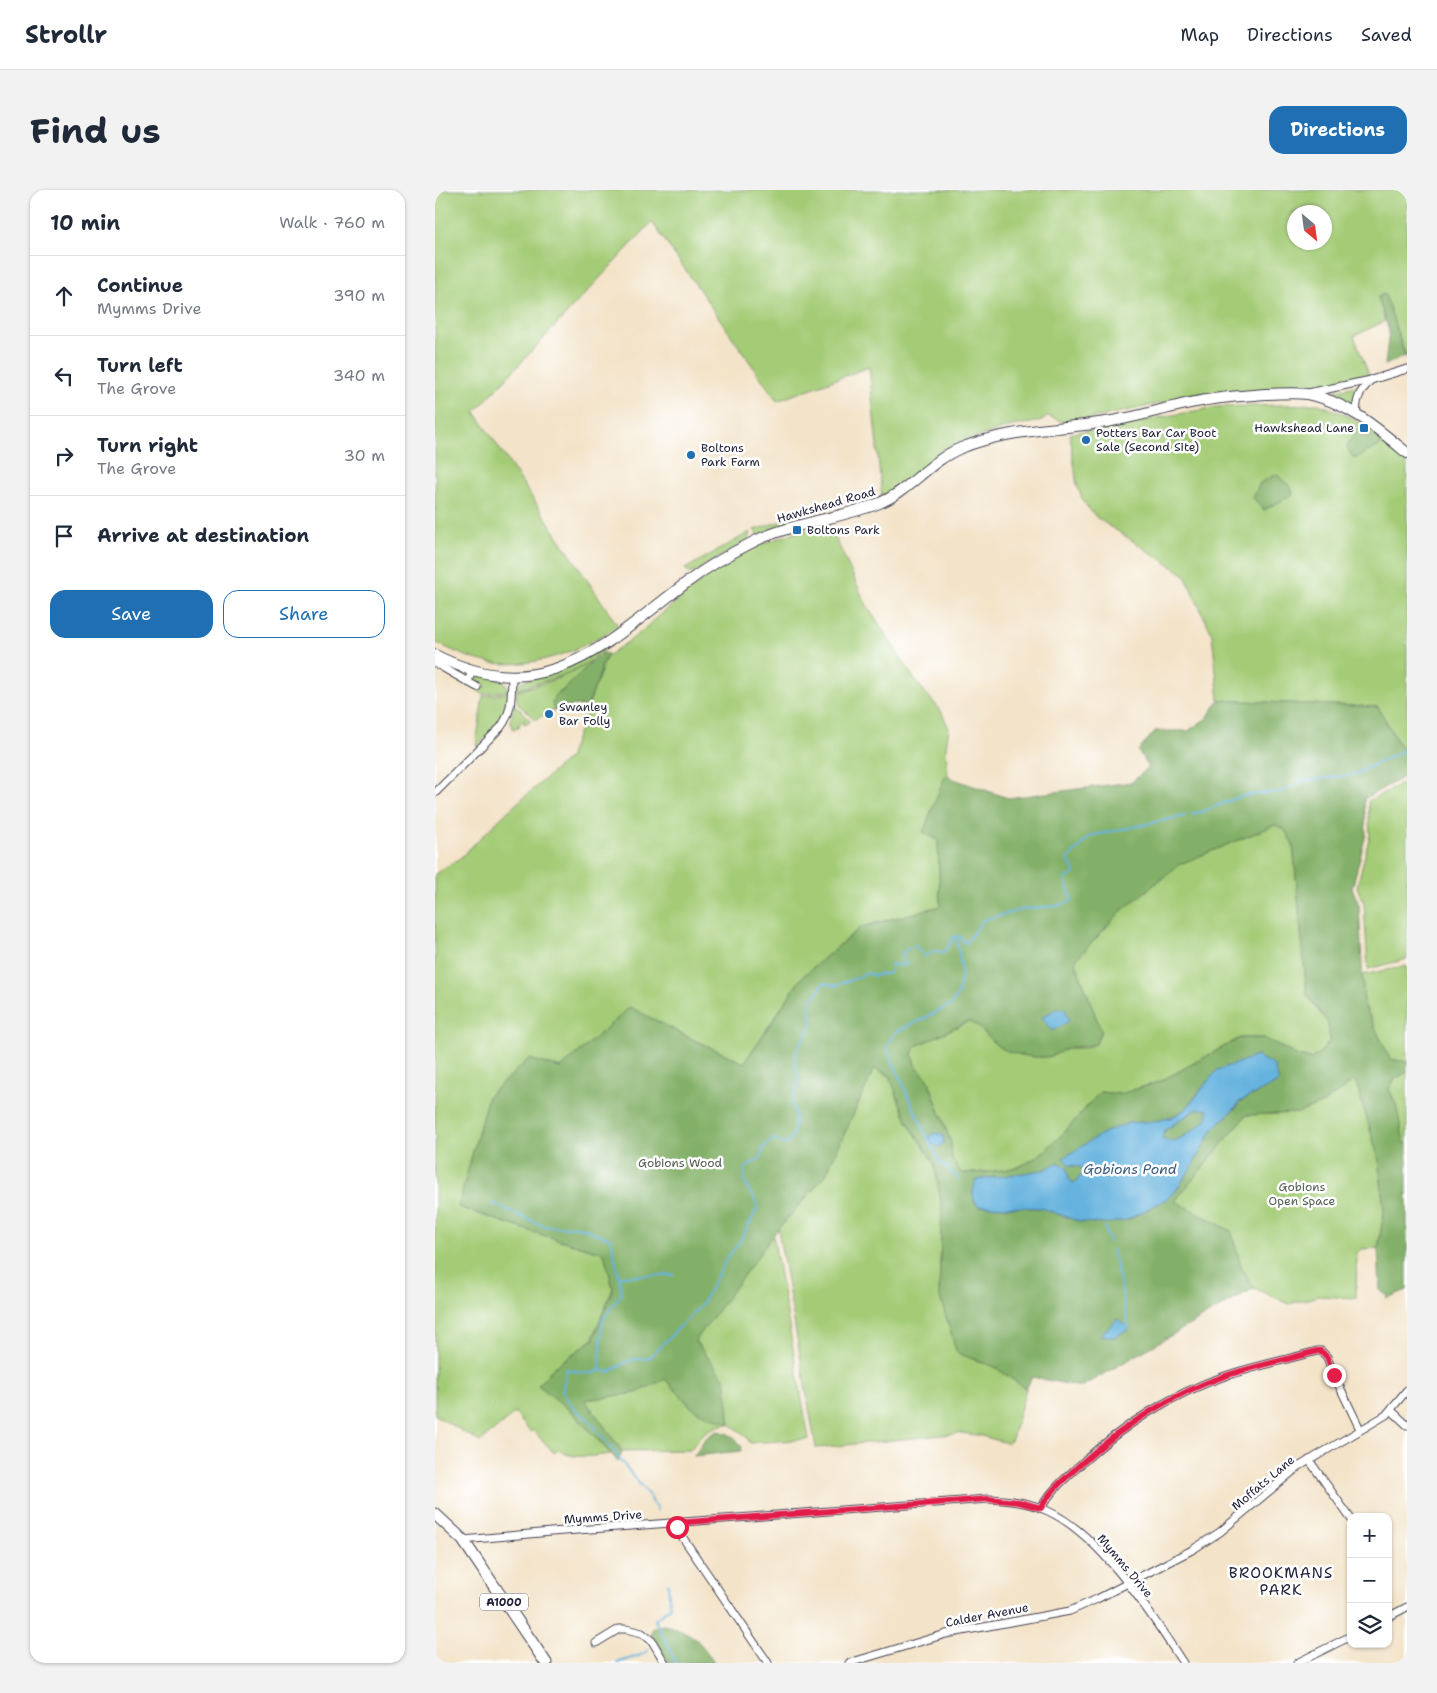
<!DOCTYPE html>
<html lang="en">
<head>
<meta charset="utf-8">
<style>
	:root { --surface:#fff; --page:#f2f2f3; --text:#1f2937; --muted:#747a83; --line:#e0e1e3; --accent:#1f6fb2 }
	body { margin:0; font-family:"Shantell Sans",sans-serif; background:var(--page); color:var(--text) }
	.controls { position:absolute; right:15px; bottom:15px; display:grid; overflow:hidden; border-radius:10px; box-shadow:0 1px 4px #0004 }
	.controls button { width:45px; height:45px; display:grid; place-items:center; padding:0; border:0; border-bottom:1px solid var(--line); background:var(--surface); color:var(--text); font:25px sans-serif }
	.compass { position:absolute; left:852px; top:15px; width:45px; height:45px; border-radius:50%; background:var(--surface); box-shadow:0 1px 4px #0004; rotate:151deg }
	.stop { position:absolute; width:15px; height:15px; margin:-11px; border:4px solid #e11d48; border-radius:50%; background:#fff }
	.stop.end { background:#e11d48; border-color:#fff; box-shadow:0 1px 5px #0008 }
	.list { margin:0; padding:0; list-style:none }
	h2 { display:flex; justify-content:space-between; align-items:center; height:65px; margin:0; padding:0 20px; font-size:21px }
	h2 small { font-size:16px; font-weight:400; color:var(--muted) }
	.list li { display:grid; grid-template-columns:32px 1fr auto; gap:15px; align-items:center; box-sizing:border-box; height:80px; padding:0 20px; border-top:1px solid var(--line) }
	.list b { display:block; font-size:19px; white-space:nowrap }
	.list p { margin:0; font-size:16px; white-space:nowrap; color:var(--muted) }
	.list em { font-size:16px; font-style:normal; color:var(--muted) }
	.actions { display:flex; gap:10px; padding:15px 20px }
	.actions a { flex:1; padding:11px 0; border:1px solid var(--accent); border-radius:15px; text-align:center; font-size:18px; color:var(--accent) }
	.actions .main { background:var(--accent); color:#fff }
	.icon { flex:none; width:28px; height:28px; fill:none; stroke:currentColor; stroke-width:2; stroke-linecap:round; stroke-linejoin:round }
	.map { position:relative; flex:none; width:972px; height:1473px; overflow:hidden; border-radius:15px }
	header { display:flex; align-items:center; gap:30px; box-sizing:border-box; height:70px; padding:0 25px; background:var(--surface); border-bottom:1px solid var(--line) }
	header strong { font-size:24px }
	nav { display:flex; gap:28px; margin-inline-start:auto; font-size:18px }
	.intro { display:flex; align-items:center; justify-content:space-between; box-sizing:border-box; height:120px; padding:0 30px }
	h1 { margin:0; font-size:35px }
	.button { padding:12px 22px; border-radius:15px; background:var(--accent); color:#fff; font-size:18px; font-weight:700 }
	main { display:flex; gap:30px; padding:0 30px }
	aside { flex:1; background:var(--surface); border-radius:15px; box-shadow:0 1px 4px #0004 }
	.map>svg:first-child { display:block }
	.green { fill:#a4cc77; stroke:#637759; fill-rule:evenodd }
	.forest { fill:#83b068; stroke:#526952; fill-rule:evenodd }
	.water { fill:#65b2de; stroke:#446a8c; fill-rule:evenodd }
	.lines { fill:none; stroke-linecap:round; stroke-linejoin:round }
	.stream { stroke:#65b2de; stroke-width:2 }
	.street-casing { stroke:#413f50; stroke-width:9 }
	.secondary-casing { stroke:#413f50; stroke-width:12 }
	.primary-casing { stroke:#413f50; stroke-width:13 }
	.street { stroke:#fff; stroke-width:7 }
	.secondary { stroke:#fff; stroke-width:10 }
	.primary { stroke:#fff; stroke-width:11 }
	.route { stroke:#e11d48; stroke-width:6 }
	.poi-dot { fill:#1f6fb2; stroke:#fff; stroke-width:2 }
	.labels { text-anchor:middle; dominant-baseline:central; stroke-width:5; stroke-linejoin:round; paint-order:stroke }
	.shield { fill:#fff; stroke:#646476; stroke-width:1 }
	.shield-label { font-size:11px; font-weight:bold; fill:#22223b }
	.poi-label { font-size:12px; fill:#22223b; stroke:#fff; text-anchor:start }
	.street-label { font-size:12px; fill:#22223b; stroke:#fff }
	.park-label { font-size:12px; fill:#505e50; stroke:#fff }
	.water-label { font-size:14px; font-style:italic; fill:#3d5c7c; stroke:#fff }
	.quarter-label { font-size:15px; letter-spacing:1px; fill:#22223b; stroke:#fff }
</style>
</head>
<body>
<header>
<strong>Strollr</strong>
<nav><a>Map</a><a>Directions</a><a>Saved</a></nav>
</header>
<div class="intro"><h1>Find us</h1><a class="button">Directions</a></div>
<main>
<aside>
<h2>10 min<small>Walk · 760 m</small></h2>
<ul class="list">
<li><svg class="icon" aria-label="ahead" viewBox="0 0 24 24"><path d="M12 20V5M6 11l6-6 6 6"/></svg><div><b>Continue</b><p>Mymms Drive</p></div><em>390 m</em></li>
<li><svg class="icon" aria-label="left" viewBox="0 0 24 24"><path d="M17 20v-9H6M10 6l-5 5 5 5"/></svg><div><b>Turn left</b><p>The Grove</p></div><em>340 m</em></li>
<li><svg class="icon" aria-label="right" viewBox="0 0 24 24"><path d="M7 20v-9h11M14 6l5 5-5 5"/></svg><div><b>Turn right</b><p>The Grove</p></div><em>30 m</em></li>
<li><svg class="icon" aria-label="arrive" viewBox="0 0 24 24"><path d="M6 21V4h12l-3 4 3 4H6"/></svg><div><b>Arrive at destination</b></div></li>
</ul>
<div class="actions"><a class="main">Save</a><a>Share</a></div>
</aside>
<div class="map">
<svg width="972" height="1473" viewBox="0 0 972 1473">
	<rect width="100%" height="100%" fill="#fff"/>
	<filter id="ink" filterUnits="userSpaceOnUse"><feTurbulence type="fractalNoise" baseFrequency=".02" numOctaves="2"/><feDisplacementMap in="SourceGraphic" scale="10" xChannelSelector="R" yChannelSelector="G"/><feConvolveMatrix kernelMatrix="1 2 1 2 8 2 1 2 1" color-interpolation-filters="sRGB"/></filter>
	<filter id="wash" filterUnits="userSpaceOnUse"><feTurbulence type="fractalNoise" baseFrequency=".0096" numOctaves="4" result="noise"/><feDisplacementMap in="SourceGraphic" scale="20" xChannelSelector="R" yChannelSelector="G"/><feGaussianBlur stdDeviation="1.12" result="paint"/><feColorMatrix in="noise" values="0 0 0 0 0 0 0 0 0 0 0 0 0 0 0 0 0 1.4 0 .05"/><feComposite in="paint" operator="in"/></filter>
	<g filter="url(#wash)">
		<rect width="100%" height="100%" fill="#f3e3c8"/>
		<g class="green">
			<path d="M0 0H972V169L949 104 943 107 950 131 919 146 934 185 894 196 765 205 654 229 628 232 613 226 607 231 577 236 522 253 507 260 475 288 447 308 434 177 342 211 217 32 40 222 183 436C147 460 102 478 57 473 37 470 18 461 0 452ZM859 22H889V52H859Z"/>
			<path d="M922 196 925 199C921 205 920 213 914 217L887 203Z"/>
			<path d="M884 214 916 227 972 268V554L965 556 943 517 784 510 777 444 749 384 662 328 649 313 642 296 635 244 639 243 782 217Z"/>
			<path d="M367 324 366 330 325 345 322 344 319 340Z"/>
			<path d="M394 334 430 412 480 490 506 521 514 538 511 557 513 587 510 586 503 650 505 716 426 737 367 787 309 873 255 848 195 818 126 878 94 869 53 906 23 1017 98 1042 169 1063 178 1098 157 1150 119 1177 104 1195 137 1222 176 1264C158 1266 139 1270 123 1260L119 1263 98 1240 95 1242 80 1223 45 1252 0 1225V684L25 668 72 622 134 568 166 481C166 477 169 471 172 467 179 460 194 452 202 445 240 413 276 378 321 357 344 346 370 340 394 334Z"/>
			<path d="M315 342 313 350 258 383H254L250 379Z"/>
			<path d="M177 455 146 477 123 487 81 500 82 495 87 491 101 488Z"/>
			<path d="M157 471 137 493 121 505 117 514 119 520 99 530C93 516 80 523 82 501 108 494 134 486 157 471Z"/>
			<path d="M40 486C51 486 73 487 73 501L48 504 43 501 46 496 38 491Z"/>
			<path d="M73 503C71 530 59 538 42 557L41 555 48 506Z"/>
			<path d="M80 515 96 531 89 534V529L83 536H85L78 539 75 531Z"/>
			<path d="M972 591V769L933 779 929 713 922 697 935 645 933 611Z"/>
			<path d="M840 635 849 638 858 654 872 805 893 833 895 850 887 861 876 869 863 866 829 848H805L726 891 686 904 665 902C645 924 617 960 590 974 576 981 543 983 526 983L517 969 516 953 493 889 480 875 477 864 481 856 534 831 545 837 561 855 616 866 633 858H652L666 841 640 771 686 721 745 674Z"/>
			<path d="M972 776V872L955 869 929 814 927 785Z"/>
			<path d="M439 879 454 885 473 933 499 973 507 1017 504 1104 522 1163 560 1177 591 1199 577 1249 572 1253 547 1246 527 1243 381 1258 343 1039 390 986Z"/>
			<path d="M972 882V954L969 953 961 915 954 899 960 889Z"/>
			<path d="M918 891 921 892 944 970 949 1022 943 1058 926 1059 922 1063 921 1108 884 1106 854 1114 819 1098 806 1076 796 1041 740 1011 811 925 863 923 888 913Z"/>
			<path d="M338 1045 374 1249 315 1253 310 1245 295 1234C274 1236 268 1243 255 1260L187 1261 149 1210 201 1203 230 1189 259 1220 290 1189 260 1151Z"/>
		</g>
		<g class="forest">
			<path d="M950 104 970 166 950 175 954 141 943 107Z"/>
			<path d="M927 234 952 252 919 269 911 256Z"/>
			<path d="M841 284 856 297 858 305 829 320 818 308 825 293Z"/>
			<path d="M168 463 173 464 166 477V481L152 517 139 515 126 523 119 520 117 514 121 505 129 500 157 471Z"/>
			<path d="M784 510 943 517 965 556 968 558 972 557V585L929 609 931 644 917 698 924 715 929 815 955 869 972 872V882L960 889 954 899 961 915 969 953 972 954V1100L952 1108 951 1104 945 1101 943 1058 949 1022 944 970 921 892 918 891 888 913 863 923 811 925 740 1011 796 1041 806 1076 819 1098 646 1197 597 1187 591 1199 560 1177 522 1163 504 1104 507 1017 499 973 473 933 454 885 439 879 390 986 343 1039 260 1151 290 1189 295 1234 259 1220 230 1189 201 1203 150 1210 187 1261 183 1271 137 1222 103 1195 119 1177 158 1150 178 1098 169 1063 98 1042 23 1017 53 906 94 869 126 878 195 817 255 848 309 873 367 787 426 737 505 716 503 650 488 642 510 586 573 608 697 592 714 577 703 561 720 541H753L772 528ZM840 635 849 639 858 654 872 805 893 833 895 850 887 861 876 869 863 866 829 848H805L726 891 686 904 665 902C645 924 617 960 590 974 576 981 543 983 526 983L517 969 516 953 493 889 480 875 477 864 481 856 534 831C549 839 549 844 560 854 571 864 603 870 617 866 623 864 628 859 634 858 644 856 651 858 661 854L666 841 640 771 686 721 745 674ZM844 892 804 912 802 917 778 939 758 975 740 1002 728 1011 692 1030 646 1032 606 1018 544 1016 539 1012 541 990 632 978 633 989 638 993 641 992 649 982 646 977 634 975 694 933 722 931 737 927 751 919 766 899Z"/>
			<path d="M763 919 774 920C773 922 773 925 772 928 768 936 744 950 736 952L727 948 730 940Z"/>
			<path d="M282 1241C294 1242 300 1248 307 1257L306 1261 259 1266 271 1248Z"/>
			<path d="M228 1435C255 1440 265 1450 279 1473H234L216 1444 218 1437Z"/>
		</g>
		<g class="water">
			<path d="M621 819H630L634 831 617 841 607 827Z"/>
			<path d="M822 866 839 876 844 892 804 912 802 916 778 939 758 975 740 1002 728 1011 692 1030 669 1034 646 1032 606 1018 544 1016C535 1008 538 1000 541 990L609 980 624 972 632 978 634 989 638 993 641 992 649 982 646 977 634 975 628 968 668 943 694 933 722 931 737 927 751 919 782 880ZM762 919 773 920C773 921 772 927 772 928 767 936 745 950 736 952L727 948 730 940Z"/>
			<path d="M499 943 508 945 509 953 503 957 497 954 494 946Z"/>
			<path d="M683 1129 694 1139 679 1147 665 1145Z"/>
		</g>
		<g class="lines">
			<g class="stream">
				<path d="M756 624 770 621 806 606 850 601 867 591 918 585 972 559"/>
				<path d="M521 746 527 783 523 804 516 815 461 842 454 851 452 858 476 913 504 971 524 989"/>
				<path d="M57 1013 108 1036 145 1037 176 1049 187 1103 167 1131 165 1180"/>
				<path d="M670 1037 674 1052"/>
				<path d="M677 1060 682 1077 694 1139"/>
				<path d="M184 1086 239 1085"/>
				<path d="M222 1320 215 1307 153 1229 139 1219 127 1201 132 1179 149 1183H159L165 1180 174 1182 196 1170 214 1168 266 1115 292 1068 304 1053 322 1019C323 1006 306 1000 310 978L326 968 327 959 338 948 344 953 352 954C361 944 362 926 357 913 360 906 363 899 363 891 363 882 358 873 361 864 368 839 383 846 374 815L389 793 400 796C411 790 422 790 432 783L440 786 445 784H453L456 780V774L467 776 471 775 466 763 480 755 489 767 499 761 510 762 517 749 521 746 526 747 527 751 531 753 548 730 590 719 621 716 635 712 637 710 630 689 640 683 633 669 655 646 750 626"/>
				<path d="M233 1394 235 1417 220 1430C227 1445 236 1456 240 1473"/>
				<path d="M182 1473 206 1465 213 1460"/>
			</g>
		</g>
	</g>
	<g filter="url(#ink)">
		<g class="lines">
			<g class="street-casing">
				<g id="street">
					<path d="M873 203 936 190 972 179"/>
					<path d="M922 225C920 210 925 201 936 190"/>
					<path d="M0 473 33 492 37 480"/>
					<path d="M33 492 42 497"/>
					<path d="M0 603 66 537C78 520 76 506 77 486"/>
					<path d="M956 1220 972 1235"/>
					<path d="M874 1270 916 1329"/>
					<path d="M606 1318C616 1300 632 1287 647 1273 687 1236 737 1204 790 1186 820 1176 851 1170 882 1161H886L892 1167 899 1185 925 1239"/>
					<path d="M241 1333 244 1342 333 1473"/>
					<path d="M28 1350 116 1342 553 1309C574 1310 594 1312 613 1321 667 1346 716 1424 748 1473"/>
					<path d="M953 1427 972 1417"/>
					<path d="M161 1453 184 1439H191L207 1443 217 1451 230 1473"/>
					<path d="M414 1473 511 1444 635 1421 662 1409 757 1360 785 1342 863 1277 951 1225 972 1200"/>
					<path d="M862 1473 916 1446"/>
				</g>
			</g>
			<g class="secondary-casing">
				<path id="secondary" d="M0 465C109 520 169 455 251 393 272 377 296 363 320 351 358 333 402 329 442 314 474 302 494 271 526 258 575 238 626 240 677 231 707 226 736 216 766 211 787 207 808 206 830 204 843 204 858 202 872 204 911 211 943 239 972 263"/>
			</g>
			<g class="primary-casing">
				<path id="primary" d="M0 1324 28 1350 111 1473"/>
			</g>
			<use href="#street" class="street"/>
			<use href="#secondary" class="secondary"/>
			<use href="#primary" class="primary"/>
		</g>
	</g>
	<g class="lines" filter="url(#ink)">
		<path class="route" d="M242 1337 241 1333 553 1309 584 1312 606 1318C615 1300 632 1287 647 1273 688 1236 737 1204 790 1186 820 1176 851 1170 882 1161H886L892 1167 899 1185"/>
	</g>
	<g class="poi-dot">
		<rect x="924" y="233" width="10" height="10" rx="2.5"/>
		<circle cx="651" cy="250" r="5"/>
		<circle cx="256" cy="265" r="5"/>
		<rect x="357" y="335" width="10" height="10" rx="2.5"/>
		<circle cx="114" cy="524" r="5"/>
	</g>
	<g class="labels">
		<rect class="shield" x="45" y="1403.5" width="48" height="17" rx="4"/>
		<g class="shield-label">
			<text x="69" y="1412">A1000</text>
		</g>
		<g class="poi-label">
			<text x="919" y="238" text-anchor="end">Hawkshead Lane</text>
			<text x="661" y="243">Potters Bar Car Boot<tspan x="661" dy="14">Sale (Second Site)</tspan></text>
			<text x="266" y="258">Boltons<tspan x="266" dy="14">Park Farm</tspan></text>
			<text x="372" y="340">Boltons Park</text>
			<text x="124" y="517">Swanley<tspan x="124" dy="14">Bar Folly</tspan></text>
		</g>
		<g class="street-label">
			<text transform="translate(391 315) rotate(-16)">Hawkshead Road</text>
			<text transform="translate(828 1293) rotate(-40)">Moffats Lane</text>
			<text transform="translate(168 1327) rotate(-4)">Mymms Drive</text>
			<text transform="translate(690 1376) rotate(50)">Mymms Drive</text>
			<text transform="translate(552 1425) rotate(-11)">Calder Avenue</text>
		</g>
		<g class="park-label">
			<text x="245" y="973">Gobions Wood</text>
			<text x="867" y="997">Gobions<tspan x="867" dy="14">Open Space</tspan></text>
		</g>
		<g class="water-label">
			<text x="695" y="979">Gobions Pond</text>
		</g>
		<g class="quarter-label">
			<text x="846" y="1383">BROOKMANS<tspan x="846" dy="17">PARK</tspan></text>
		</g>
	</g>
</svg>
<div class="controls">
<button>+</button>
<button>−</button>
<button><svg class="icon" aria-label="layers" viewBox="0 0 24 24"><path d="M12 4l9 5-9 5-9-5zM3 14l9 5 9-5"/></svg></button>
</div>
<svg class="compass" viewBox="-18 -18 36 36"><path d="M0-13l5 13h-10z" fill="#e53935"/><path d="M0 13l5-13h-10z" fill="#747a83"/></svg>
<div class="stop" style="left:242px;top:1337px"></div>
<div class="stop end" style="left:899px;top:1185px"></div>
</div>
</main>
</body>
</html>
